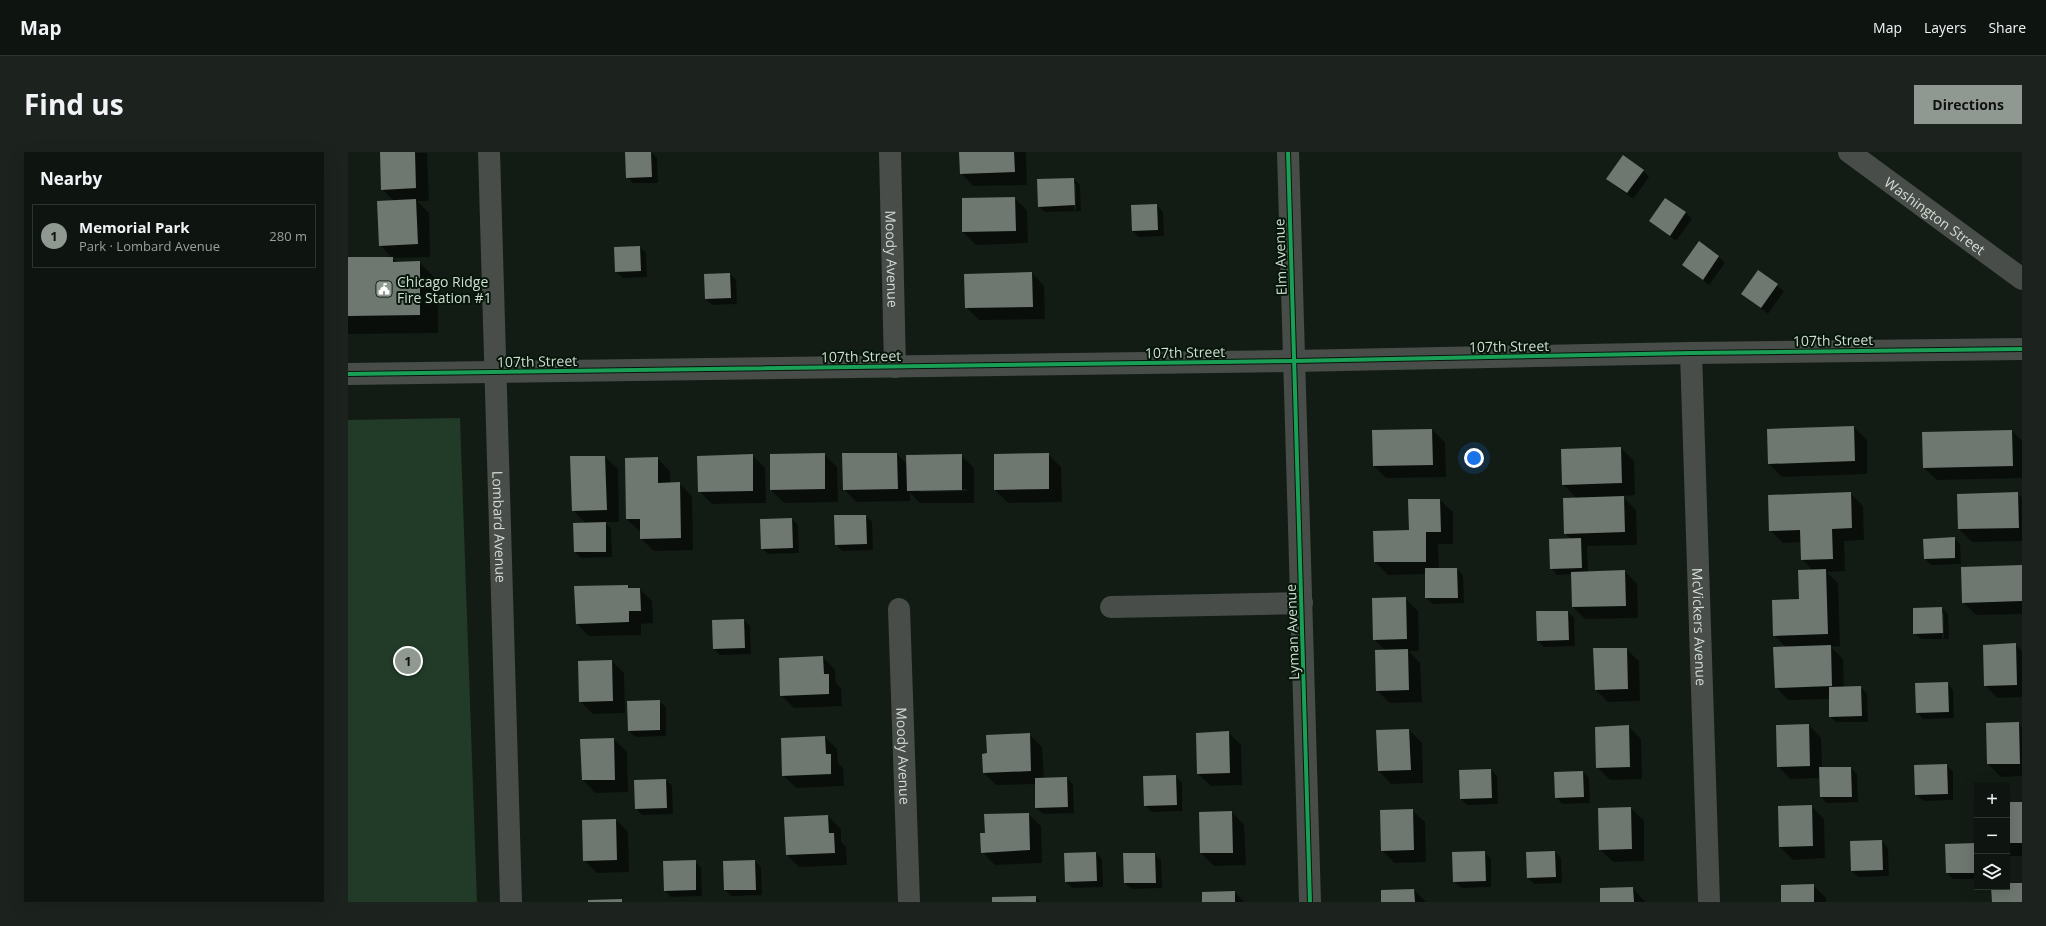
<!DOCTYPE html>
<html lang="en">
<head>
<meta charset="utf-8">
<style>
	:root { --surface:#0e1510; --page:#1c221e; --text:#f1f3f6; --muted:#9b9f9f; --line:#2e3430; --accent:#8f9991 }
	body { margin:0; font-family:"Open Sans",sans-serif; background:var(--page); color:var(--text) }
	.controls { position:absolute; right:12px; bottom:12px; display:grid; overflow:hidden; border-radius:0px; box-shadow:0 4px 16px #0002 }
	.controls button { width:36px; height:36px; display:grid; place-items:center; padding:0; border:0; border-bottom:1px solid var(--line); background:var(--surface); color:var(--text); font:20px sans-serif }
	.you { position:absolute; left:1126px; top:306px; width:14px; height:14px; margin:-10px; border:3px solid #fff; border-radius:50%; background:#1a73e8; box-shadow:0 0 0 6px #1a73e833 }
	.badge { display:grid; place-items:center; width:26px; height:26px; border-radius:50%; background:var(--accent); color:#111; font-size:13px; font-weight:700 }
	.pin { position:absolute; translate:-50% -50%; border:2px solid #fff; box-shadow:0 1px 4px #0006 }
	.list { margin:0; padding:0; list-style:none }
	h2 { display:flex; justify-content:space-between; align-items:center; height:52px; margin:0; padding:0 16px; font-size:17px }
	h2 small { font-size:13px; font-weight:400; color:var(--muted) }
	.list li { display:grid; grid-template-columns:26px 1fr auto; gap:12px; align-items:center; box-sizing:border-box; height:64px; margin:0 8px 8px; padding:0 8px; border:1px solid var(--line); border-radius:0px }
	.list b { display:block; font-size:15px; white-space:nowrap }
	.list p { margin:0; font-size:13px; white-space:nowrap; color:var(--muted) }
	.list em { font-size:13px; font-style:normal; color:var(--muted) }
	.icon { flex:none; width:22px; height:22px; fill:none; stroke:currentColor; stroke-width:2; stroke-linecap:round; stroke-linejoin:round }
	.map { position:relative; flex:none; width:1674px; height:750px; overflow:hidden; border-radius:0px }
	header { display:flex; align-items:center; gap:24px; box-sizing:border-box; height:56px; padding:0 20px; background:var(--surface); border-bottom:1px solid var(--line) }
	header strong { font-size:19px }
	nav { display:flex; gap:22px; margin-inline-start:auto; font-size:14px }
	.intro { display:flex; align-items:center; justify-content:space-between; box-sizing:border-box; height:96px; padding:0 24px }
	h1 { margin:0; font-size:28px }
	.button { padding:10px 18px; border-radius:0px; background:var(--accent); color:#111; font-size:14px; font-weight:700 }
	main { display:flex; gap:24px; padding:0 24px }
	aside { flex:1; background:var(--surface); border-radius:0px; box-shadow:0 4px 16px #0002 }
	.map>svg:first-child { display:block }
	.green { fill:#223b28 }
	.shadow { fill:#0007; fill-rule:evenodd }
	.building { fill:#6e7770 }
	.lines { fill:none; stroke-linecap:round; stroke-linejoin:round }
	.minor { stroke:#484d49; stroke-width:22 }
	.cycleway-casing { stroke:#06170a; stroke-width:6 }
	.cycleway { stroke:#1a9f57; stroke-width:4 }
	.labels { text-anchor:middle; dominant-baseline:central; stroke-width:4; stroke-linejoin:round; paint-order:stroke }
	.street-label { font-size:14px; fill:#d2ddd4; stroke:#06170a }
	.poi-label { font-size:14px; fill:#d2ddd4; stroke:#06170a; text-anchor:start }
</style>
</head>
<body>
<header>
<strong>Map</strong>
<nav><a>Map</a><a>Layers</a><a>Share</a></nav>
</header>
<div class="intro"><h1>Find us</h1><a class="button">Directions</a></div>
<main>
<aside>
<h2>Nearby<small></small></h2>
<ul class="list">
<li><span class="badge">1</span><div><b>Memorial Park</b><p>Park · Lombard Avenue</p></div><em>280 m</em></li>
</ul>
</aside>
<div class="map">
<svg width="1674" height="750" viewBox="0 0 1674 750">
	<rect width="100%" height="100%" fill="#121c15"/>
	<path class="green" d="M112 266 129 750H0V268Z"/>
	<g class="shadow">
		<path d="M33 0 79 1 81 49H69L81 61 82 105 45 106 49 111 71 110 90 129V181L0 182V106H44L32 93 46 49 34 37Z"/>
		<path d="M303 0 309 6 310 31H285L279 25Z"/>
		<path d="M612 0H678L679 33 625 34 613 21Z"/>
		<path d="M1295 18 1301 25 1285 47 1259 27Z"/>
		<path d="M726 27 732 33 733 59 697 60 691 54 690 28ZM726 32H728V58H726Z"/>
		<path d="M666 46 679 58 680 91 628 93 615 80Z"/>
		<path d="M808 53 815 60 816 84 791 85 785 79Z"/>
		<path d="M1338 61 1344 67 1328 89 1302 69Z"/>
		<path d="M292 95 298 101 299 125 275 126 268 120 267 96Z"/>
		<path d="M1370 104 1377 111 1361 133 1335 113Z"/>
		<path d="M1410 119 1436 139 1420 162 1394 142Z"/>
		<path d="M684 121 696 134 697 167 631 168 618 155Z"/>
		<path d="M382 122 388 128 389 152 364 153 358 147Z"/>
		<path d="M1506 275 1519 288V322L1434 325 1421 312Z"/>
		<path d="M1084 278 1097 290 1098 325 1038 326 1026 314Z"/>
		<path d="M1664 279 1674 289V326L1589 328 1576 316Z"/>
		<path d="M1273 296 1286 309 1287 343 1274 344 1288 358 1289 393 1239 394 1240 420 1277 419 1289 432 1290 466 1237 467 1225 455 1224 422 1209 423 1203 416 1223 387 1217 381 1229 347 1215 332Z"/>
		<path d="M476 302 489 315 490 350 436 351 423 338Z"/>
		<path d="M549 302 559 312 613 303 626 316V351H572L562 341V349L508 350 496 337ZM619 337V339L571 340V338Z"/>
		<path d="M700 302 713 315 714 350 660 351 647 338Z"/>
		<path d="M404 303 417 316 418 351 364 352 351 339Z"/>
		<path d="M257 305 270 317 271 370H257L263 377 264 405 233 406 227 400 238 372 225 358Z"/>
		<path d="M309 306 322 319V332L331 331 344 344 345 398 306 399 293 387V380L278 367Z"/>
		<path d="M1502 341 1515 354 1516 388 1496 389 1497 419 1479 420 1490 431 1492 494 1483 495 1495 507 1496 536 1512 535 1519 541 1520 570H1488L1482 564V547L1440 548 1428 535 1438 495 1426 483 1452 448 1464 418 1454 407 1453 390 1435 391 1422 378Z"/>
		<path d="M1669 341 1674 346V389L1624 390 1611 377Z"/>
		<path d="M1061 348H1092L1105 360V392H1090L1091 417H1109L1115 423 1116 451 1085 452 1078 446V422L1040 423 1027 410 1062 379Z"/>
		<path d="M518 364 524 370 525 398 494 399 488 393Z"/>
		<path d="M444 367 450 373 451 401 420 402 414 396Z"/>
		<path d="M1606 386 1612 392 1613 412 1583 413 1577 407Z"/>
		<path d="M1674 415V462L1628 463 1615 450Z"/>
		<path d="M279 434 283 437H292L304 449 305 471 293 472V483L241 484 229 472Z"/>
		<path d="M1057 446 1070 459 1071 499H1061L1072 511 1074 550 1042 551 1029 539 1037 498 1026 487Z"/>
		<path d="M1594 456 1600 462 1601 487H1573L1566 481V457ZM1594 461H1596V486H1594Z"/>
		<path d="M1189 460H1220L1226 466 1227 494 1196 495 1190 489Z"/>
		<path d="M396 468 402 474 403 502 372 503 366 497Z"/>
		<path d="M1667 492 1674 499V545L1649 546 1637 533Z"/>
		<path d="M1278 497 1291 509 1292 549 1260 550 1248 538Z"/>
		<path d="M475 505 487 518 488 531 493 536 494 554 446 556 433 543Z"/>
		<path d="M264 509 276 521 277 561 245 562 232 549Z"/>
		<path d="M1599 531 1605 538 1606 566 1575 567 1569 560Z"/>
		<path d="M311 549 318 555V584L287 585 281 579Z"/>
		<path d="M1671 571 1674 575V624L1653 625 1640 612Z"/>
		<path d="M1461 573 1473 586 1474 616H1503L1509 622 1510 650 1479 651 1473 645 1472 626 1442 627 1430 614Z"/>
		<path d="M1280 574 1293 587 1294 627 1262 628 1249 615Z"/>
		<path d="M1061 578 1074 591 1075 631 1043 632 1031 619 1029 579Z"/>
		<path d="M880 580 893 593 894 633 863 634 850 622Z"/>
		<path d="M681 582 694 595 696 627 719 626 725 633 726 661 695 662 688 656V632L648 633 636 621 640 602Z"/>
		<path d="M477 585 489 597 490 611 495 616 496 634 448 636 435 623Z"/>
		<path d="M266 587 279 600 280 640 247 641 235 628 233 588Z"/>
		<path d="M1598 613 1605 619V648L1575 649 1568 642Z"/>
		<path d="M1143 618 1149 624 1150 652 1119 653 1113 647Z"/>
		<path d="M1235 620 1241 626 1242 651 1214 652 1208 645Z"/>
		<path d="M828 624 834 631V659L804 660 797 654Z"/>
		<path d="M318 628 324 634 325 662 294 663 288 657Z"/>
		<rect x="1659" y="651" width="15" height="53"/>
		<path d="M1463 654 1476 667 1477 706 1445 708 1432 695Z"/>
		<path d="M1283 656 1296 669V709L1265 710 1252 697Z"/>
		<path d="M1064 658 1077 670 1078 710 1046 711 1034 698Z"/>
		<path d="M884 660 896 673 898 713 866 714 853 701 852 661Z"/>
		<path d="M680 662 693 674 694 711 647 713 634 700 638 682Z"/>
		<path d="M480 664 493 677V690L498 695 499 713 451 715 439 703Z"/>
		<path d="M268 668 280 680 281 720 249 721 236 708Z"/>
		<path d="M1534 689 1540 696 1541 724 1510 725 1504 719Z"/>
		<path d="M1629 692V727H1605L1599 721 1598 693Z"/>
		<path d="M1136 700 1143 707V735L1113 736 1106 729Z"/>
		<path d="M1207 700 1213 706 1214 731 1186 732 1180 726Z"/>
		<path d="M748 701 754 707 755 735 724 736 718 730Z"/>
		<path d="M806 702 813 708 814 736 783 737 777 731Z"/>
		<path d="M347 709 353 716 354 744 323 745 317 739Z"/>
		<path d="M407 709 413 715 414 743 383 744 377 738Z"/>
		<path d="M1465 733 1478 746V750H1434Z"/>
		<path d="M1285 736 1297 750H1253Z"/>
		<path d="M1066 738 1078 750H1034Z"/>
		<path d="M887 740 896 750H855Z"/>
		<path d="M687 745 693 750H645Z"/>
	</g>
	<g class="building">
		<path d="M32 0H67L68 36 33 38Z"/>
		<path d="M277 0H303L304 25 278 26Z"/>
		<path d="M611 0H666L667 20 612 22Z"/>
		<path d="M1275 3 1296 18 1279 41 1258 27Z"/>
		<path d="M726 26 727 53 690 55 689 27Z"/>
		<path d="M667 45 668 79 614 80V46Z"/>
		<path d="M1317 46 1338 60 1322 84 1301 69Z"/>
		<path d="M68 47 70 92 31 94 29 49Z"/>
		<path d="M809 52 810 78 784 79 783 53Z"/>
		<path d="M1351 89 1371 104 1355 128 1334 113Z"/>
		<path d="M292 94 293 119 267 120 266 95Z"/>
		<path d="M0 105H45V110L72 109V163L0 164Z"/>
		<path d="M1410 118 1430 132 1413 156 1393 142Z"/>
		<path d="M684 120 685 155 617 156 616 122Z"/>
		<path d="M382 121 383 146 357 147 356 122Z"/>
		<path d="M1506 274 1507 309 1420 312 1419 277Z"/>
		<path d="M1084 277 1085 313 1025 314 1024 278Z"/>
		<path d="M1664 278 1665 314 1575 316 1574 280Z"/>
		<path d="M1273 295 1274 331 1214 333 1213 297Z"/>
		<path d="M477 301V337L422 338V302Z"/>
		<path d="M494 301H549L550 337 495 338Z"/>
		<path d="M701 301V337L646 338V302Z"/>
		<path d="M405 302V339L350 340 349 304Z"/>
		<path d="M614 302V338L559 339 558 303Z"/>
		<path d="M222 304H257L259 358 224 359Z"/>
		<path d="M310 305V331L332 330 333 386 292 387V367H278L277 306Z"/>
		<path d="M1503 340 1504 376 1484 377 1485 407 1453 408 1452 378 1421 379 1420 343Z"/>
		<path d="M1670 340 1671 376 1610 377 1609 342Z"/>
		<path d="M1276 344 1277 380 1216 382 1215 346Z"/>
		<path d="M1060 347H1092L1093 380H1078V410H1026L1025 379 1061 378Z"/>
		<path d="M486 363H518L519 392 487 393Z"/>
		<path d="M444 366 445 396 413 397 412 367Z"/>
		<path d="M258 370V400H226L225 371Z"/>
		<path d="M1607 385V406L1576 407 1575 387Z"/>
		<path d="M1233 386 1234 416 1202 417 1201 387Z"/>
		<path d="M1674 413V449L1614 451 1613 415Z"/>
		<path d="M1077 416H1109L1110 446H1077Z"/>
		<path d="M1478 417 1480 482 1425 484 1424 448 1451 447 1450 418Z"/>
		<path d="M1277 418 1278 454 1224 455 1223 420Z"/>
		<path d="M280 433V436H292L293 459H281V470L228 472 226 434Z"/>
		<path d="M1058 445 1059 487 1025 488 1024 446Z"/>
		<path d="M1594 455 1595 481 1565 482V456Z"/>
		<path d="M1188 459H1220L1221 488 1189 489Z"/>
		<path d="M396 467 397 496 365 497 364 468Z"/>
		<path d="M1668 491 1669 533 1636 534 1635 493Z"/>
		<path d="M1483 493 1484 534 1427 536 1425 495Z"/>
		<path d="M1245 496H1279L1280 537 1247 538Z"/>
		<path d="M1060 497 1061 538 1028 539 1027 498Z"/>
		<path d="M475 504 476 522H481V542L432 544 431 506Z"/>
		<path d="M264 508 265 549 231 550 230 509Z"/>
		<path d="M1600 530 1601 560 1568 561 1567 531Z"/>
		<path d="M1513 534 1514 564 1481 565V535Z"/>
		<path d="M312 548V578L280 579 279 549Z"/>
		<path d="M1671 570 1672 612H1639L1638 571Z"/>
		<path d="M1461 572 1462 614 1429 615 1428 573Z"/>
		<path d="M1281 573 1282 615 1248 616 1247 575Z"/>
		<path d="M1061 577 1063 618 1030 619 1028 578Z"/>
		<path d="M881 579 882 621 849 622 848 581Z"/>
		<path d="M682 581 683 619 635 621 634 602 639 601 638 583Z"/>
		<path d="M477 584 478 602H483V622L434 624 433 586Z"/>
		<path d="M266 586 267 628H234L232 587Z"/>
		<path d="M1599 612 1600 642 1567 643 1566 613Z"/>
		<path d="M1471 615H1503L1504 645H1472Z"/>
		<path d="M1143 617 1144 646 1112 647 1111 618Z"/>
		<path d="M1235 619 1236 645 1207 646 1206 620Z"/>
		<path d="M828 623 829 653 796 654 795 624Z"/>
		<path d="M719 625 720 655 687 656V626Z"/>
		<path d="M318 627 319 656 287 657 286 628Z"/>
		<rect x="1659" y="650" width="15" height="41"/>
		<path d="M1464 653 1465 694 1431 695 1430 654Z"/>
		<path d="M1283 655 1284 697 1251 698 1250 656Z"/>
		<path d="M1065 657 1066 698 1033 699 1032 658Z"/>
		<path d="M884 659 885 701H852L851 660Z"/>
		<path d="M681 661 682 698 633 701 632 681H637L636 662Z"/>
		<path d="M480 663 481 681H486L487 701 438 703 436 665Z"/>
		<path d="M268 667 269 708 235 709 234 668Z"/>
		<path d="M1534 688 1535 718 1503 719 1502 689Z"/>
		<path d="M1629 691V721H1598L1597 692Z"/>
		<path d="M1137 699 1138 729 1105 730 1104 700Z"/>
		<path d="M1207 699 1208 725 1179 726 1178 700Z"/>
		<path d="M748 700 749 729 717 730 716 701Z"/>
		<path d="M775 701H807L808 731H776Z"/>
		<path d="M348 708V738L316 739 315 709Z"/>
		<path d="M407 708 408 738H376L375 709Z"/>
		<path d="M1659 731H1674V750H1644L1643 735H1659Z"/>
		<path d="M1466 732V750H1433V733Z"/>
		<path d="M1285 735 1286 750H1252V736Z"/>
		<path d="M1066 737 1067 750H1033V738Z"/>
		<path d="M887 739V750H854V740Z"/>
		<path d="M688 744V750H644V745Z"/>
		<path d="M274 747V750H240V748Z"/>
	</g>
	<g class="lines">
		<g class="minor">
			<path id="s1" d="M141 0 163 750"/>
			<path id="s2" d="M542 0 547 215"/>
			<path d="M940 0 962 750"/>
			<path id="s3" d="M1501 0 1674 127"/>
			<path id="s4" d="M1343 201 1361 750"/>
			<path d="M0 222 946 209 1343 201 1674 197"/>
			<path d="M763 455 954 451"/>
			<path id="s5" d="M551 457 561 750"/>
		</g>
		<g class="cycleway-casing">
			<g id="cycleway">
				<path d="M940 0 962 750"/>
				<path d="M0 222 946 209 1343 201 1674 197"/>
			</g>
		</g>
		<use href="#cycleway" class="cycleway"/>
	</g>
	<defs>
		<g id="civic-square" transform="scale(0.9)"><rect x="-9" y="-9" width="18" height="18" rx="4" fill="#8f9991" stroke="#06170a"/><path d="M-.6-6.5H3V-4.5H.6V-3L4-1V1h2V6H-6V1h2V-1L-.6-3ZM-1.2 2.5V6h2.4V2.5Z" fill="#fff"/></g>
	</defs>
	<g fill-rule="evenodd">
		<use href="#civic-square" x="36" y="137"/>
	</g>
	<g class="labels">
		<g class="street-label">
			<text stroke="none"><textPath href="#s3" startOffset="107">Washington Street</textPath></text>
			<text transform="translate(932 105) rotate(-92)">Elm Avenue</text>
			<text stroke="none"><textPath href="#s2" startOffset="107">Moody Avenue</textPath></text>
			<text transform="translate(1485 188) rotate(-1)">107th Street</text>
			<text transform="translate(1161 194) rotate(-1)">107th Street</text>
			<text transform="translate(837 200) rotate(-1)">107th Street</text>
			<text transform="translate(513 204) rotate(-1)">107th Street</text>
			<text transform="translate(189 209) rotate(-1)">107th Street</text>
			<text stroke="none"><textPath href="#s1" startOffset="375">Lombard Avenue</textPath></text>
			<text stroke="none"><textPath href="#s4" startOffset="274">McVickers Avenue</textPath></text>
			<text transform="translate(944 480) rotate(-92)">Lyman Avenue</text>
			<text stroke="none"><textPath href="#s5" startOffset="147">Moody Avenue</textPath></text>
		</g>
		<g class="poi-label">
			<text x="49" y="129">Chicago Ridge<tspan x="49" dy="16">Fire Station #1</tspan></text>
		</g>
	</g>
</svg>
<div class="controls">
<button>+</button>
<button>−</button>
<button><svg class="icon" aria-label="layers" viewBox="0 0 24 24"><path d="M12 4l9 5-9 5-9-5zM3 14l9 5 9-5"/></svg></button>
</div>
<div class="you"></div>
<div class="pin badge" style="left:60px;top:509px">1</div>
</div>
</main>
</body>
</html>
